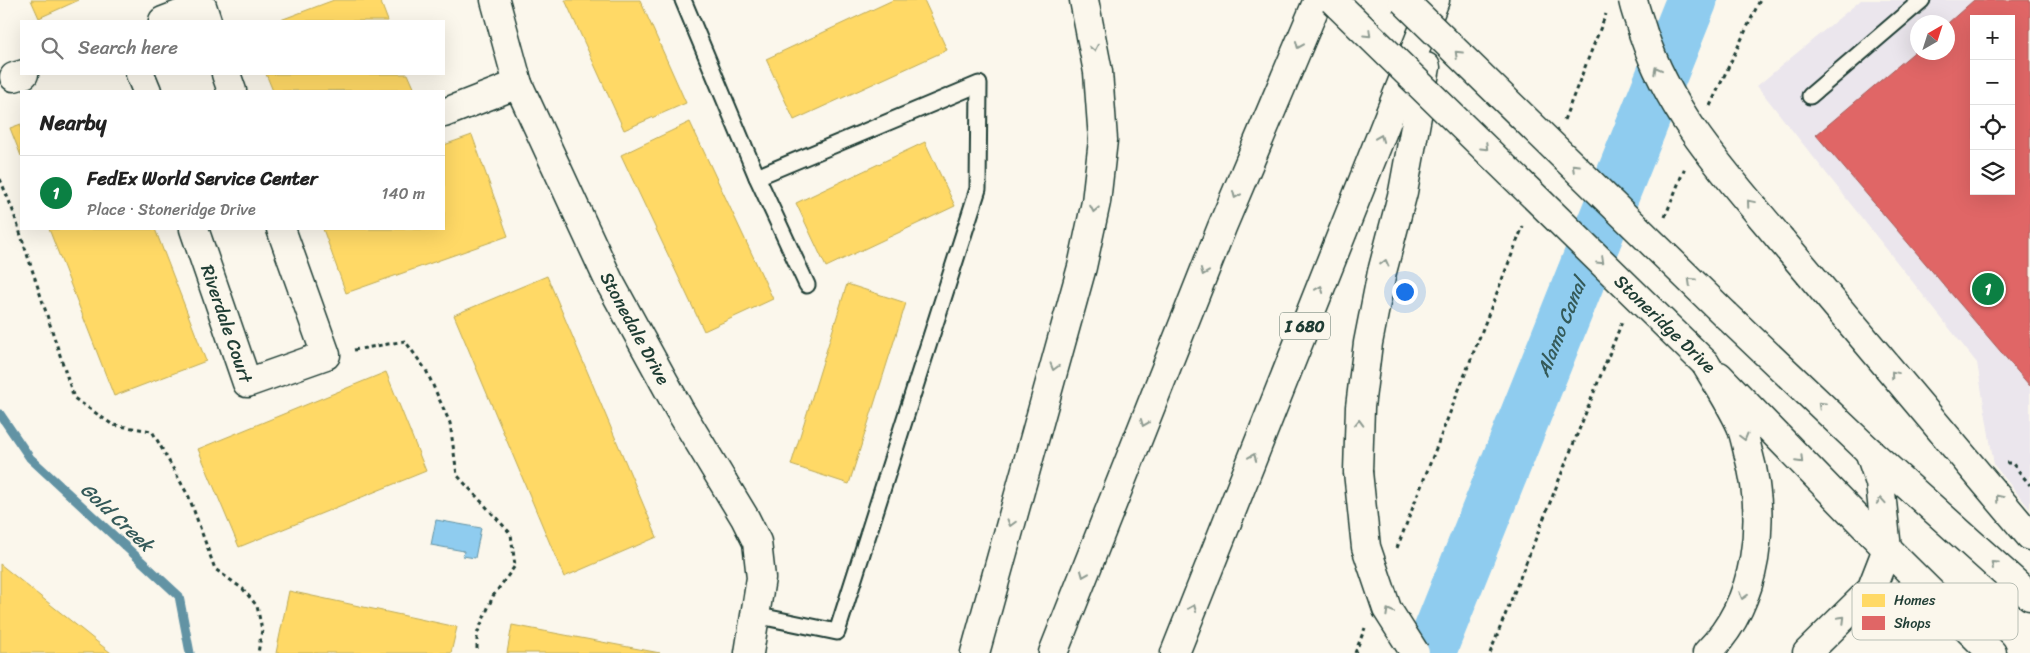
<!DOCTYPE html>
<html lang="en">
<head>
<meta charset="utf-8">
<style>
	:root { --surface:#fff; --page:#f6f6f6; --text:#222; --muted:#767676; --line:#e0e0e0; --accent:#0b8043 }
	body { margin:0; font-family:Sriracha,sans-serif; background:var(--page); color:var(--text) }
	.controls { position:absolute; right:15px; top:15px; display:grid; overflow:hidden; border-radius:0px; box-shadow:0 5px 20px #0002 }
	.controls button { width:45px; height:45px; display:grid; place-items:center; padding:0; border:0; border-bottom:1px solid var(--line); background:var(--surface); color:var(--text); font:25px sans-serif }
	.compass { position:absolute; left:1910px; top:15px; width:45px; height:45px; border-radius:50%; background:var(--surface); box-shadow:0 5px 20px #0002; rotate:39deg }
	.you { position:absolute; left:1404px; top:291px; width:18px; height:18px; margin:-12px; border:4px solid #fff; border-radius:50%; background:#1a73e8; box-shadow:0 0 0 8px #1a73e833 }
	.badge { display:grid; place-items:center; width:32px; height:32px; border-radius:50%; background:var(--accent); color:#fff; font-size:16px; font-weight:700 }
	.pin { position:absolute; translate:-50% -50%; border:2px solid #fff; box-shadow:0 1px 5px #0006 }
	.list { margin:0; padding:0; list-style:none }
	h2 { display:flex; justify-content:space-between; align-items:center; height:65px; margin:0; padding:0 20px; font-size:21px }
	h2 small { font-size:16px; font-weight:400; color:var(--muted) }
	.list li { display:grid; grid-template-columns:32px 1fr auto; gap:15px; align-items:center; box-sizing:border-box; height:75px; padding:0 20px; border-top:1px solid var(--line) }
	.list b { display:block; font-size:19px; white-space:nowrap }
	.list p { margin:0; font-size:16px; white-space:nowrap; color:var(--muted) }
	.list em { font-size:16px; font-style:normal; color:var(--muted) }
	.icon { flex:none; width:28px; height:28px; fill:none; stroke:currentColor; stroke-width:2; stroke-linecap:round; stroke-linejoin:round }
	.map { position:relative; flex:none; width:2030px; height:653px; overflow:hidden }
	.search { position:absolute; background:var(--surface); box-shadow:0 5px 20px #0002; left:20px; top:20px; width:425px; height:55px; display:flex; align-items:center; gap:12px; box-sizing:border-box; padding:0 18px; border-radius:0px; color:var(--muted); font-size:19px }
	.panel { position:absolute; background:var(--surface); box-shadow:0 5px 20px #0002; left:20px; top:90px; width:425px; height:140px; border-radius:0px }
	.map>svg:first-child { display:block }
	.built { fill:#ebe6ed; fill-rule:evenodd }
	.water { fill:#8fccef; stroke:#6293a4 }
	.homes { fill:#ffd966; stroke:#bcaa57 }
	.shops { fill:#e06666; stroke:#a65a57; fill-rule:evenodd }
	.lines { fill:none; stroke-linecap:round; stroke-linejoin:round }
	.stream { stroke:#6293a4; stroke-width:9 }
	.river { stroke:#8fccef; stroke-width:51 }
	.lane-casing { stroke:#1f3d34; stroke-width:19 }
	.street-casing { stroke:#1f3d34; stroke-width:31 }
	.secondary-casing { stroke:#1f3d34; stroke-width:31 }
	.highway-casing { stroke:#1f3d34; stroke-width:31 }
	.path { stroke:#1f3d34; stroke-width:3; stroke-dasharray:4 4; stroke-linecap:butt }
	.lane { stroke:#fbf7ec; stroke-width:15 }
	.street { stroke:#fbf7ec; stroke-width:28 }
	.secondary { stroke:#fbf7ec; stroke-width:28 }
	.highway { stroke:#fbf7ec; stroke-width:28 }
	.secondary-bridge-casing { stroke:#1f3d34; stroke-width:31; stroke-linecap:butt }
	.highway-bridge-casing { stroke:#1f3d34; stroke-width:31; stroke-linecap:butt }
	.secondary-bridge { stroke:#fbf7ec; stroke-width:28 }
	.highway-bridge { stroke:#fbf7ec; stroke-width:28 }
	.oneway { stroke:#8d9a90 }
	.labels { text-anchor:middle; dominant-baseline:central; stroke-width:5; stroke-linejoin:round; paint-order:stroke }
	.shield { fill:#fbf7ec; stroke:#61756b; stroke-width:1 }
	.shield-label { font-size:16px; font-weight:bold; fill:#1f3d34 }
	.street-label { font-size:18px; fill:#1f3d34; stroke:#fbf7ec }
	.water-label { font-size:19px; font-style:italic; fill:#355a59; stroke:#fbf7ec }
	.key { fill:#fbf7ec; stroke:#b9bfb5; stroke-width:1 }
	.key-label { font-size:14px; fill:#1f3d34 }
</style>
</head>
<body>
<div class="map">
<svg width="2030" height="653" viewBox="0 0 2030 653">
	<rect width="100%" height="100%" fill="#fbf7ec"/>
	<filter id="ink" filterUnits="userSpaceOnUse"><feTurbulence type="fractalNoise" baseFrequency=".02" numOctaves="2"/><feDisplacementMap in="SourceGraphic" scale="10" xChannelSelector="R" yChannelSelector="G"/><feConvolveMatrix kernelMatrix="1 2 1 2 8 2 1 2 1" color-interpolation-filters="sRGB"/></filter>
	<g filter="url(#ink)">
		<path class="built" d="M1861 0H2030V509L1994 465 1977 363 1757 86ZM1974 19H2011V191H1974ZM1918 22H1948V52H1918Z"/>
		<path class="water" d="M436 520 481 528 475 558 463 556 464 551 431 545Z"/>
		<g class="homes">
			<path d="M31 0H79L39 18Z"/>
			<path d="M334 0H380L388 21H278Z"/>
			<path d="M565 0H640L686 103 624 130Z"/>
			<path d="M893 0H924L947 50 794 120 766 59Z"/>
			<path d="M266 74H408L415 90 273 91Z"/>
			<path d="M690 122 773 299 704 331 621 155Z"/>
			<path d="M21 124V156L10 128Z"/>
			<path d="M472 135 508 236 346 293 323 229H444V145Z"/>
			<path d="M925 142 955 206 826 267 796 203Z"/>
			<path d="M49 229H155L206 361 114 396Z"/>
			<path d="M547 276 657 537 564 577 454 315Z"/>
			<path d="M847 284 906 303 849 484 791 465Z"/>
			<path d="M386 372 426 471 239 547 198 449Z"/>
			<path d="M0 564 111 653H0Z"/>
			<path d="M289 591 457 627 451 653H276Z"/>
			<path d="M512 625 660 653H507Z"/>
		</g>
		<path class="shops" d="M1974 0H2030V386L1816 135 1918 49V52H1948V23ZM1974 19H2011V191H1974Z"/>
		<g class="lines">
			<path class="stream" d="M0 414 30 458 179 596 190 653"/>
			<path class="river" id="s1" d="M1430 653 1692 0"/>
			<g class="lane-casing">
				<g id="lane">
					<path d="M683 0 757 177 807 285"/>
					<path d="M1810 96 1922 0"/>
					<path d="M755 615 837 632 978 189 979 84 757 177"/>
				</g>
			</g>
			<g class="street-casing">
				<g id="street">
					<path id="s2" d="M495 0 518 84 609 281 679 409 745 518 757 542 761 578 749 653"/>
					<path d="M163 21 202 6 207 21"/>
					<path d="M140 74 147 91"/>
					<path d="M226 74 232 91"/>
					<path d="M14 77 24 74"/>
					<path d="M444 113 518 84"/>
					<path id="s3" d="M194 229 247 383 326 355 281 229"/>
				</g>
			</g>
			<g class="secondary-casing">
				<g id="secondary">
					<path d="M1726 315 1869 451 2030 596"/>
					<path d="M1719 376 1887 549 1992 653"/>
				</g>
			</g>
			<g class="highway-casing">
				<g id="highway">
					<path d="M1781 240 2030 536"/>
					<path d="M1705 363C1717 383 1731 404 1741 426 1744 434 1746 444 1748 452 1767 519 1759 602 1707 653"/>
					<path d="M1358 472 1360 407 1368 343 1382 272 1403 192 1426 67"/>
					<path d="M975 653 1082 267 1096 202 1103 140 1098 72 1084 0"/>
					<path d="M1053 653 1222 227 1318 0"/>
					<path d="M1175 653 1435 0"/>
					<path d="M1807 653 1871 590 1887 549 1880 483 1869 451"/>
				</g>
			</g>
			<g class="path">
				<path d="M1710 106 1760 0"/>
				<path d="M1564 120 1606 14"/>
				<path d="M0 179 12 208 74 398 113 425 152 431 189 497 215 569 243 589 257 606 262 630 258 653"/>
				<path d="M1665 217 1685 167"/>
				<path d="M354 350 405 341 426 370 450 423 457 475 511 534 515 566 493 596 477 634V653"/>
				<path d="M2006 463H2012L2030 485"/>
				<path d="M1397 548 1523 226"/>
				<path d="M1355 653 1365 628"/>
				<path d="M1490 653 1622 322"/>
			</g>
			<use href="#lane" class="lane"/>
			<use href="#street" class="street"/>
			<use href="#secondary" class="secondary"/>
			<use href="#highway" class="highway"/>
			<g class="secondary-bridge-casing">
				<g id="secondary-bridge">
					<path d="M1333 0 1705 363"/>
					<path d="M1403 0 1726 315"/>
				</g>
			</g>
			<g class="highway-bridge-casing">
				<g id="highway-bridge">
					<path d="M1633 0C1635 11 1640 22 1643 33 1671 116 1726 174 1781 240"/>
					<path d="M1358 472 1366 547 1387 609 1415 653"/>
				</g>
			</g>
			<use href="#secondary-bridge" class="secondary-bridge"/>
			<use href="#highway-bridge" class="highway-bridge"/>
		</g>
		<defs><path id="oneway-chevron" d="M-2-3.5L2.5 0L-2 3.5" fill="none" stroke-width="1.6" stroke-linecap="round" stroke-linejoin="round" transform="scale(1.25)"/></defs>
		<g class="oneway">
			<use href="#oneway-chevron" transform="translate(1368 34) rotate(44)"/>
			<use href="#oneway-chevron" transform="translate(1299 45) rotate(113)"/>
			<use href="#oneway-chevron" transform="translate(1094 48) rotate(79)"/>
			<use href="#oneway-chevron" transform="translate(1458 54) rotate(-136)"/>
			<use href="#oneway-chevron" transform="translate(1657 70) rotate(-118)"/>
			<use href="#oneway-chevron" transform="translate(1380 138) rotate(-68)"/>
			<use href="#oneway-chevron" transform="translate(1485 147) rotate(44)"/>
			<use href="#oneway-chevron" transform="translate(1575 167) rotate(-136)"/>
			<use href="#oneway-chevron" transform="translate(1236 195) rotate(113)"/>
			<use href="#oneway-chevron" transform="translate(1750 203) rotate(-130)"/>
			<use href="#oneway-chevron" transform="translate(1094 209) rotate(101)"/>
			<use href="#oneway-chevron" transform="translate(1601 261) rotate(44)"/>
			<use href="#oneway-chevron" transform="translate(1385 263) rotate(-76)"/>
			<use href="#oneway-chevron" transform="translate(1204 272) rotate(112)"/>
			<use href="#oneway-chevron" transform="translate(1691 281) rotate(-136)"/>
			<use href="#oneway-chevron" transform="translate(1320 289) rotate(-68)"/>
			<use href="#oneway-chevron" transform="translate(1054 367) rotate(106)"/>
			<use href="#oneway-chevron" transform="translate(1894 374) rotate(-130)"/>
			<use href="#oneway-chevron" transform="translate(1821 405) rotate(-136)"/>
			<use href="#oneway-chevron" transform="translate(1144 423) rotate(112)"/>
			<use href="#oneway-chevron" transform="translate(1359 423) rotate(-89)"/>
			<use href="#oneway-chevron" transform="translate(1744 437) rotate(75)"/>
			<use href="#oneway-chevron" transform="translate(1253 457) rotate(-68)"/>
			<use href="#oneway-chevron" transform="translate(1800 460) rotate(46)"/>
			<use href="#oneway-chevron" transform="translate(1999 498) rotate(-130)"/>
			<use href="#oneway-chevron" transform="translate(1881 501) rotate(-94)"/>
			<use href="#oneway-chevron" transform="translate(1011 523) rotate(106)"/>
			<use href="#oneway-chevron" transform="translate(1994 564) rotate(-138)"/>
			<use href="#oneway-chevron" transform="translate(1084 574) rotate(112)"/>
			<use href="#oneway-chevron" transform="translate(1743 596) rotate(107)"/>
			<use href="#oneway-chevron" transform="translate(1193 608) rotate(-68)"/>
			<use href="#oneway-chevron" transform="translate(1389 612) rotate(-119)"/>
			<use href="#oneway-chevron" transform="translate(1842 619) rotate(-45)"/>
		</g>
	</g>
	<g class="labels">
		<rect class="shield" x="1280" y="312.5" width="50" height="27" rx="4"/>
		<g class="shield-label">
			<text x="1305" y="326">I 680</text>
		</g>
		<g class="street-label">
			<text stroke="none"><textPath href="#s3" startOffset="100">Riverdale Court</textPath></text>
			<text transform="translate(1665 324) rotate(44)">Stoneridge Drive</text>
			<text stroke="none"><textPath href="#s2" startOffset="358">Stonedale Drive</textPath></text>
		</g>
		<g class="water-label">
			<text stroke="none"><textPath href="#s1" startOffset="351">Alamo Canal</textPath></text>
			<text transform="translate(117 517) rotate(43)">Gold Creek</text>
		</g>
	</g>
	<rect x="1852" y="583" width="166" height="57" rx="8" class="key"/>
	<rect x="1862" y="594" width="23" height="13" fill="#ffd966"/>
	<rect x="1862" y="616" width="23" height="14" fill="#e06666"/>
	<g class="key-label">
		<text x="1894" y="605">Homes</text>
		<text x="1894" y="628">Shops</text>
	</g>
</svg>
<div class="controls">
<button>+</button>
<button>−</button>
<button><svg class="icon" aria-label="locate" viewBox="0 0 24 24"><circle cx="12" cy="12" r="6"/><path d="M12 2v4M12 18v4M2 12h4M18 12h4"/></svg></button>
<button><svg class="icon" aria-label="layers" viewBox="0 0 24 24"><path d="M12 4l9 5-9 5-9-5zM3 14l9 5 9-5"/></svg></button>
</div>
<svg class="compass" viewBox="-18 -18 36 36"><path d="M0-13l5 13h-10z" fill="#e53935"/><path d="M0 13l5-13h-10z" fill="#767676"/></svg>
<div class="you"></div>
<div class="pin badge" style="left:1988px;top:289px">1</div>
<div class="search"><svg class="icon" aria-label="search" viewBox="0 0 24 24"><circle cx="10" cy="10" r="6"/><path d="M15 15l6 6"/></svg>Search here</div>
<section class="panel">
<h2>Nearby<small></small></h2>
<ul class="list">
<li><span class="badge">1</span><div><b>FedEx World Service Center</b><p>Place · Stoneridge Drive</p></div><em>140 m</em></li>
</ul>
</section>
</div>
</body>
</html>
